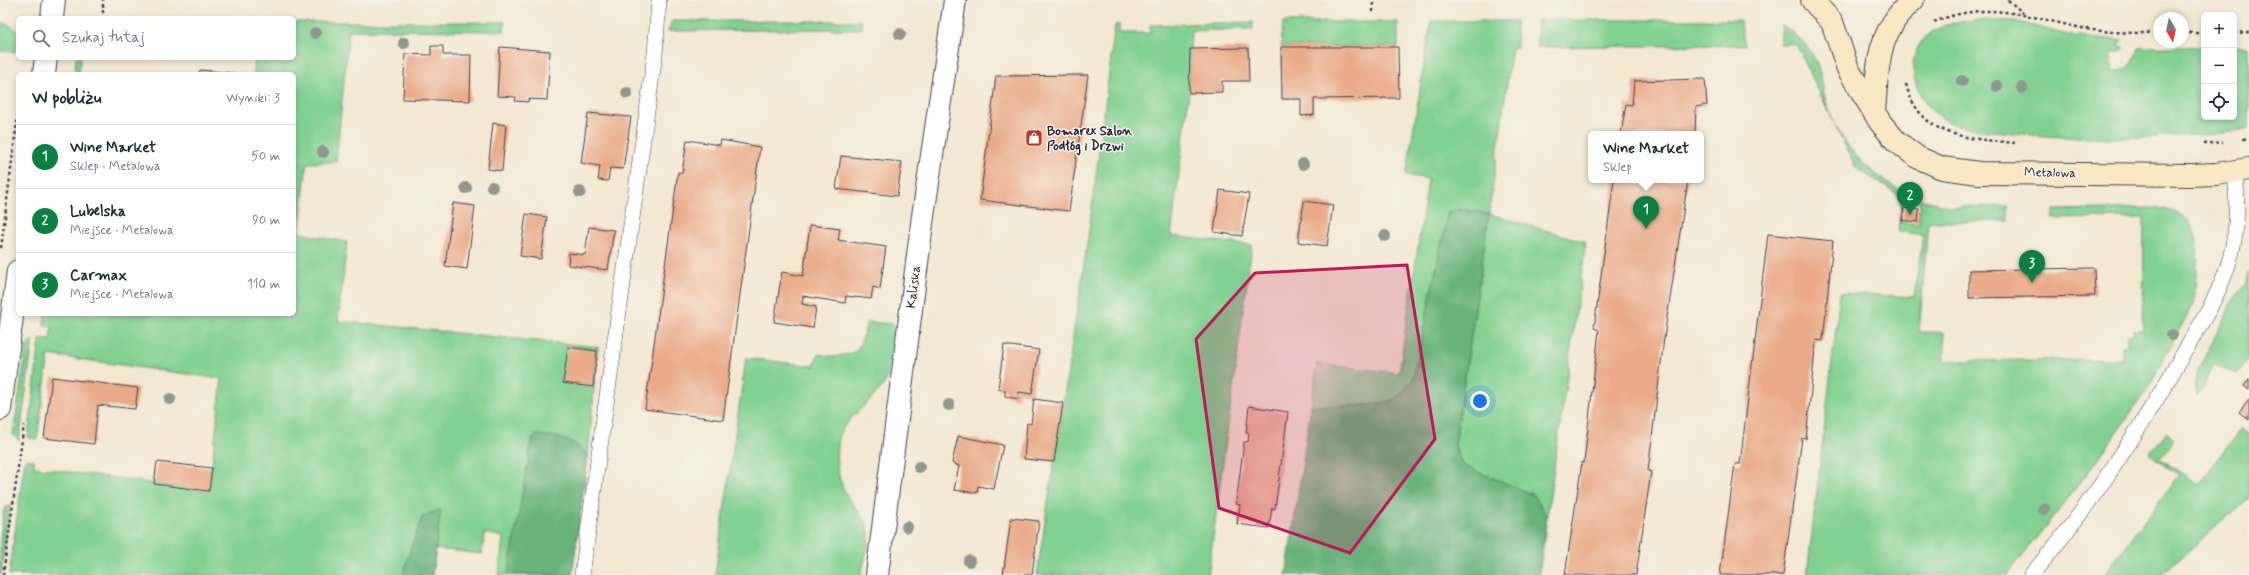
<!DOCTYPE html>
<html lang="pl">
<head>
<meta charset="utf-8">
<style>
	:root { --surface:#fff; --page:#f6f6f7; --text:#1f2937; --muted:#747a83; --line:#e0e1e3; --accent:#0b8043 }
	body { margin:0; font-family:Mynerve,sans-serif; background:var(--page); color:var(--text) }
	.controls { position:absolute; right:12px; top:12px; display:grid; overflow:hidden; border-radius:6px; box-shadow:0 2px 6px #0003 }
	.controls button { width:36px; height:36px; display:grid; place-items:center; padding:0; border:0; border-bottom:1px solid var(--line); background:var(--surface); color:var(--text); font:20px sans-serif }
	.compass { position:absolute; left:2153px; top:12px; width:36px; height:36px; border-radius:50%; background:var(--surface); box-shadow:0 2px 6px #0003; rotate:171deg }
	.you { position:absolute; left:1480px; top:401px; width:14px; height:14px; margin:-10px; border:3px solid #fff; border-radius:50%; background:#1a73e8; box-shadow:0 0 0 6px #1a73e833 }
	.badge { display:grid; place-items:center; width:26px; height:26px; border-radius:50%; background:var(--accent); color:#fff; font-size:13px; font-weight:700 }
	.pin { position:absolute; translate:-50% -33px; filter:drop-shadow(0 1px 2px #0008) }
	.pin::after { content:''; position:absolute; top:21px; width:14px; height:12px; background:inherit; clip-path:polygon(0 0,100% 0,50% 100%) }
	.popup { position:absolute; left:1588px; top:131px; width:116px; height:52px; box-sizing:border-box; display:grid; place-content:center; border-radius:6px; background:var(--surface); filter:drop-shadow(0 1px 3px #0005); font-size:13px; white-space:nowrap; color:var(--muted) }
	.popup b { font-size:15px; color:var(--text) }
	.popup::after { content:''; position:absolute; left:50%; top:100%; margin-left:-8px; border:8px solid transparent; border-top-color:var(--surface) }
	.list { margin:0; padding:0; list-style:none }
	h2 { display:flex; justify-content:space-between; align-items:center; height:52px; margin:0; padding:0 16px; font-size:17px }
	h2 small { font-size:13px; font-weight:400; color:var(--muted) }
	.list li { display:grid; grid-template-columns:26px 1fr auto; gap:12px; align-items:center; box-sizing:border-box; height:64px; padding:0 16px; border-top:1px solid var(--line) }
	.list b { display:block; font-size:15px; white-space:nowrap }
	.list p { margin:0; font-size:13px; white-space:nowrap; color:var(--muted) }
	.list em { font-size:13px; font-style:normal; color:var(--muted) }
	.icon { flex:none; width:22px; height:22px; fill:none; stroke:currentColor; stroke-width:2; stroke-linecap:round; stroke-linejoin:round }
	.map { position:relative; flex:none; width:2249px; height:575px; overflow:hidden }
	.search { position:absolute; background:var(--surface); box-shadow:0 2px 6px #0003; left:16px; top:16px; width:280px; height:44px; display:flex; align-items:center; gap:10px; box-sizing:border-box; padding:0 14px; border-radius:6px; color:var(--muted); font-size:15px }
	.panel { position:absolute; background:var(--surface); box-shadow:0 2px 6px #0003; left:16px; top:72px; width:280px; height:244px; border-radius:6px }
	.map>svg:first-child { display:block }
	.green { fill:#80d091; stroke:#517966 }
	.forest { fill:#68b27b; stroke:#456a5b }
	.building { fill:#eaaa89 }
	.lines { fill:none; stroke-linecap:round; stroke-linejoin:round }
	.lane-casing { stroke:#414052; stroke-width:16 }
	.street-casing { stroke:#414052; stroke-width:24 }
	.secondary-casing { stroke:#414052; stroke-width:24 }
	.path { stroke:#414052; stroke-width:2.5; stroke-dasharray:3 3; stroke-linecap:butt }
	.lane { stroke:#fff; stroke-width:15 }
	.street { stroke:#fff; stroke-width:22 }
	.secondary { stroke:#fae7c3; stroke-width:22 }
	.tree { fill:#8f988d }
	.marked { fill:#c2185b; fill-opacity:0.2; stroke:#c2185b; stroke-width:3; stroke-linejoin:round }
	.labels { text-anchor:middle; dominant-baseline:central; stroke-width:3; stroke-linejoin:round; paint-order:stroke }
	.poi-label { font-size:13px; font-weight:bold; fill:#22223b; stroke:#f7f3e8; text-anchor:start }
	.street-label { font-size:13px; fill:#22223b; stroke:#f7f3e8 }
</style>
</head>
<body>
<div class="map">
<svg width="2249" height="575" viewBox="0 0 2249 575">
	<rect width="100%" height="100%" fill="#f7f3e8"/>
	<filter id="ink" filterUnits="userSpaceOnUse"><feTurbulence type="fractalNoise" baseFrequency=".025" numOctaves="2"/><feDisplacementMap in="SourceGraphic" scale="8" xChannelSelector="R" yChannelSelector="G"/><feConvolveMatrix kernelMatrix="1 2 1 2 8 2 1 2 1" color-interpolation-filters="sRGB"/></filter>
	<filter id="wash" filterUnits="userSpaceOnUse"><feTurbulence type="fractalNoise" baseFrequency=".012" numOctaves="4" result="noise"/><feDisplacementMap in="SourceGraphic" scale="16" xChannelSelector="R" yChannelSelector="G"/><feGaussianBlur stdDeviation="0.9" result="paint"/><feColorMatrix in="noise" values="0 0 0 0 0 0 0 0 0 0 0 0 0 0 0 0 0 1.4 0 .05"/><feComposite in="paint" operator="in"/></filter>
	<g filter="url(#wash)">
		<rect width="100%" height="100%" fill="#f3e8d2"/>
		<g class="green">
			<path d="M1537 20H1740L1745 45 1537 47Z"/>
			<path d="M1975 20 2015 21 2068 35 2122 40 2119 46 2124 47 2123 49 2119 52H2112V72C2127 71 2136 62 2139 47H2204V117H2234V46H2249V128C2223 135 2197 135 2171 136 2118 139 2066 139 2013 133 1996 131 1976 131 1959 126 1919 115 1892 56 1935 30 1947 23 1962 22 1975 20Z"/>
			<path d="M672 21H861L862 29 668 31Z"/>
			<path d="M1431 21H1516L1517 47H1512L1489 214 1586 242 1547 517 1534 495 1464 466 1457 453 1455 444 1489 214 1448 212 1413 379C1409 384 1404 392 1399 396 1383 409 1332 405 1311 406L1317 364 1399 373 1428 179 1406 175Z"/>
			<path d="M294 22H505L504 31 349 30 336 162 307 163 299 233 347 242 338 321 598 347 588 457 572 575H499L503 537 485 533 482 554 436 549 432 575H9L25 459 34 460V467L209 491 222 379 49 355 37 439 28 438 40 339 50 340 52 326H44L45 314H294V74H254L255 58H294Z"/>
			<path d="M1253 22V29L1191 31 1189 93 1171 236 1252 245 1208 575H1037L1088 238 1115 25H1120V33H1150V25Z"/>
			<path d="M1283 22H1398V47H1281Z"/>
			<path d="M0 23 10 25 18 32 15 52 0 51Z"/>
			<path d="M1782 25C1798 34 1814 52 1819 69 1823 82 1823 95 1828 108 1843 150 1874 179 1914 197L1913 205 1902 203 1900 222 1919 224 1920 199 1952 207 2008 206 2009 221 1928 222 1919 332H1944L1945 361 2122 359V345H2127V335H2133V330H2143L2144 218 2052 219 2054 210 2159 208C2215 218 2193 262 2195 300L2151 384 2096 462 2007 575H1807L1840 293 1914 297 1923 235 1898 231 1902 197 1856 168 1796 44H1780Z"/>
			<path d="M76 58H81L79 74H74Z"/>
			<path d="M2249 272V358L2237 374 2214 366 2197 397 2195 385 2198 370 2235 297 2247 282Z"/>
			<path d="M867 322 894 324C892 339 892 372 884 384 876 397 840 424 838 439 834 462 838 483 851 502 857 510 865 519 868 527 872 538 863 563 861 575H715L746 358 814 366 818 354 835 357 855 352 861 343Z"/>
			<path d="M33 340 19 441 13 435 27 344Z"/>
			<path d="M2241 429 2249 434V498L2161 575H2104L2179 475 2149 454 2167 432 2174 439 2160 459 2199 484Z"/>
			<path d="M10 505 1 575H0V539L4 509Z"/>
		</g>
		<g class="forest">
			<path d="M1461 209 1489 214 1455 444 1457 453 1464 466 1534 495 1547 517 1539 575H1286L1311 406C1332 405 1382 409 1399 396 1404 392 1409 384 1413 379L1448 212Z"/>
			<path d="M537 435C557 436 577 439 588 457L572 575H508L532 438Z"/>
			<path d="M441 510 432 575H403L411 547 423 516Z"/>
		</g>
		<g id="blocks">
			<g class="building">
				<path d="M431 46H443V55H471L470 101 403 99 405 54 431 55Z"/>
				<path d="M500 47 550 51 547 100 528 99V102L515 101 516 97 497 96Z"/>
				<path d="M1281 47H1398L1399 98 1314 99V115L1301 116V99H1282Z"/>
				<path d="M1248 48 1249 81H1222V92L1189 93 1190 49Z"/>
				<path d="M200 70 233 73V74H199Z"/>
				<path d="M1088 75 1069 211 980 200 996 76Z"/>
				<path d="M1705 79 1707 105 1696 107 1695 134H1621L1626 104 1632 105 1634 81Z"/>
				<path d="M588 113 631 117 623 169 610 168 608 181 598 180 600 166 581 163Z"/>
				<path d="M493 123 506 125 502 171 488 169Z"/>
				<path d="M687 140 720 145 721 140 760 147 723 420 645 409 678 172 682 173Z"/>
				<path d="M841 156 902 162 897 196 836 189Z"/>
				<path d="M1614 180H1688L1664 338 1648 471 1651 472 1636 575H1565L1582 462 1584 463 1599 330 1594 328Z"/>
				<path d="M1220 190 1249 194 1242 236 1214 232Z"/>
				<path d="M1304 201 1333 205 1327 246 1298 242Z"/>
				<path d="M453 203 475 206 467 269 445 266Z"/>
				<path d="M1904 208 1919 209 1918 222 1902 220Z"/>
				<path d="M526 214 547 217 541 259 520 256Z"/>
				<path d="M810 225 840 229 838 240 886 247 880 289 873 287 871 299 846 296 845 303 803 296 802 304 816 307 813 328 774 322 782 272 803 276Z"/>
				<path d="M589 227 614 230 608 270 568 265 569 253 585 255Z"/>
				<path d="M1768 234 1833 241 1823 341 1816 340 1806 439 1802 438 1783 575H1720L1735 464H1740Z"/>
				<path d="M2094 268 2095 296 1969 298V270Z"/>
				<path d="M1004 345 1039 350 1032 394 1019 392 1018 399 1005 396V390L998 389Z"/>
				<path d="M568 347 597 351 593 387 563 383Z"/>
				<path d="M52 377 138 388 135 409 98 405 94 444 44 438Z"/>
				<path d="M2249 379V390L2244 386Z"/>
				<path d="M1034 399 1063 403 1054 462 1024 459 1027 423 1031 424Z"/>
				<path d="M2249 399V420L2239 412Z"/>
				<path d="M1249 406 1288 412 1275 509 1272 508 1269 528 1237 524 1240 505 1236 504 1244 442H1248L1249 433H1246Z"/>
				<path d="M958 436 1003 445 994 489 978 486 977 493 954 490 959 466 952 463Z"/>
				<path d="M157 462 212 468 209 491 154 484Z"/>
				<path d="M1011 518 1039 521 1032 575H1003Z"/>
			</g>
		</g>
	</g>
	<g filter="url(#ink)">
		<use href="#blocks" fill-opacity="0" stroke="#414052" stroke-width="1"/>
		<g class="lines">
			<g class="lane-casing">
				<g id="lane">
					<path d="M582 575 655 54 659 0"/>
					<path d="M2031 575C2089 508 2138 433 2182 356 2200 325 2220 294 2230 259 2238 230 2238 202 2235 172"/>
				</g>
			</g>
			<g class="street-casing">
				<g id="street">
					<path d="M52 18 54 0"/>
					<path d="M44 74 46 58"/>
					<path d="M0 409 18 271"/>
					<path d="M877 575 923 216 955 0"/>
				</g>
			</g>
			<g class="secondary-casing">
				<g id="secondary">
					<path d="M1812 0 1832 22 1848 69 1880 122 1896 141 1917 157 1942 168 1979 173 2192 175 2216 174 2249 169"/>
					<path d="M1874 112C1878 66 1876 32 1913 0"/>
				</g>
			</g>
			<g class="path">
				<path d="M2008 0 2023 13"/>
				<path d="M1373 12V0"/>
				<path d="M103 13V0"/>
				<path d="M1934 22C1987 0 2025 16 2077 27 2103 33 2132 33 2159 33"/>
				<path d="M2183 33H2204"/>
				<path d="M2234 33 2249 32"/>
				<path d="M1906 84C1920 139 1969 138 2015 143"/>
				<path d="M2243 139 2249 138"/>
				<path d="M2204 144 2223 142"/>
				<path d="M1 248 18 114"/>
				<path d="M3 575 24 425"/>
			</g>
			<use href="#lane" class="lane"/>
			<use href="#street" class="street"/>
			<use href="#secondary" class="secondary"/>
		</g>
		<g class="tree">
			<circle cx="315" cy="33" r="6"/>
			<circle cx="900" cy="34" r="6"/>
			<circle cx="404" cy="43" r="6"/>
			<circle cx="1962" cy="81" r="6"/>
			<circle cx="1997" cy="86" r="6"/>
			<circle cx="2022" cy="88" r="6"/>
			<circle cx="627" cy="93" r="6"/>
			<circle cx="323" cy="152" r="6"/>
			<circle cx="1303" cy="164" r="6"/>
			<circle cx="492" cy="187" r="6"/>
			<circle cx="466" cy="188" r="6"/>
			<circle cx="580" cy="192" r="6"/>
			<circle cx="1385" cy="236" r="6"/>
			<circle cx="2172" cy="335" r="6"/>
			<circle cx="170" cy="399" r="6"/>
			<circle cx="949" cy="405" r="6"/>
			<circle cx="919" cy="467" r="6"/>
			<circle cx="2044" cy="509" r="6"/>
			<circle cx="907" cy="527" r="6"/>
			<circle cx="969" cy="561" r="6"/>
		</g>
	</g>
	<path class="marked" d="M1407 265 1435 439 1350 553 1219 508 1196 339 1255 273Z"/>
	<defs>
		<g id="shop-square" transform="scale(0.9)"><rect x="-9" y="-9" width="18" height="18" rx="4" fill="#c8321e" stroke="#f7f3e8"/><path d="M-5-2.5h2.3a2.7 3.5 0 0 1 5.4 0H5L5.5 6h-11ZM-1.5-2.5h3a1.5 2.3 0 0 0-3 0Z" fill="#fff"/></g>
	</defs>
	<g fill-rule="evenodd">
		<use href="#shop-square" x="1034" y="138"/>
	</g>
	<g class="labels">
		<g class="poi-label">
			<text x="1047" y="131">Bomarex Salon<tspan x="1047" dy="15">Podłóg i Drzwi</tspan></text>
		</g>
		<g class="street-label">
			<text transform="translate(2050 173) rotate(1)">Metalowa</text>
			<text transform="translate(914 287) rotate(-83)">Kaliska</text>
		</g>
	</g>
</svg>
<div class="controls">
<button>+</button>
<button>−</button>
<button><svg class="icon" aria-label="locate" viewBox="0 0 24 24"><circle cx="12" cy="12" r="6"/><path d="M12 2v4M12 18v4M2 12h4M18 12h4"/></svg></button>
</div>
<svg class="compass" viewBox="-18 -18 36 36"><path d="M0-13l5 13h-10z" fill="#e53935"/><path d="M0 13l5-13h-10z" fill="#747a83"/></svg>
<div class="you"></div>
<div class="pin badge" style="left:1646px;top:229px">1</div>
<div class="popup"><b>Wine Market</b>Sklep</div>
<div class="pin badge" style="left:1910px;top:215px">2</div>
<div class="pin badge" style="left:2032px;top:283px">3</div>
<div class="search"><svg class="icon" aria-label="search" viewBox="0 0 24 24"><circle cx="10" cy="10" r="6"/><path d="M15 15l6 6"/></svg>Szukaj tutaj</div>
<section class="panel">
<h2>W pobliżu<small>Wyniki: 3</small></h2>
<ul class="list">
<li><span class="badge">1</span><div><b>Wine Market</b><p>Sklep · Metalowa</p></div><em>50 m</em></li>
<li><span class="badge">2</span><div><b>Lubelska</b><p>Miejsce · Metalowa</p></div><em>90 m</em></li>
<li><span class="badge">3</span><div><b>Carmax</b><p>Miejsce · Metalowa</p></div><em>110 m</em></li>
</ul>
</section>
</div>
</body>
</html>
